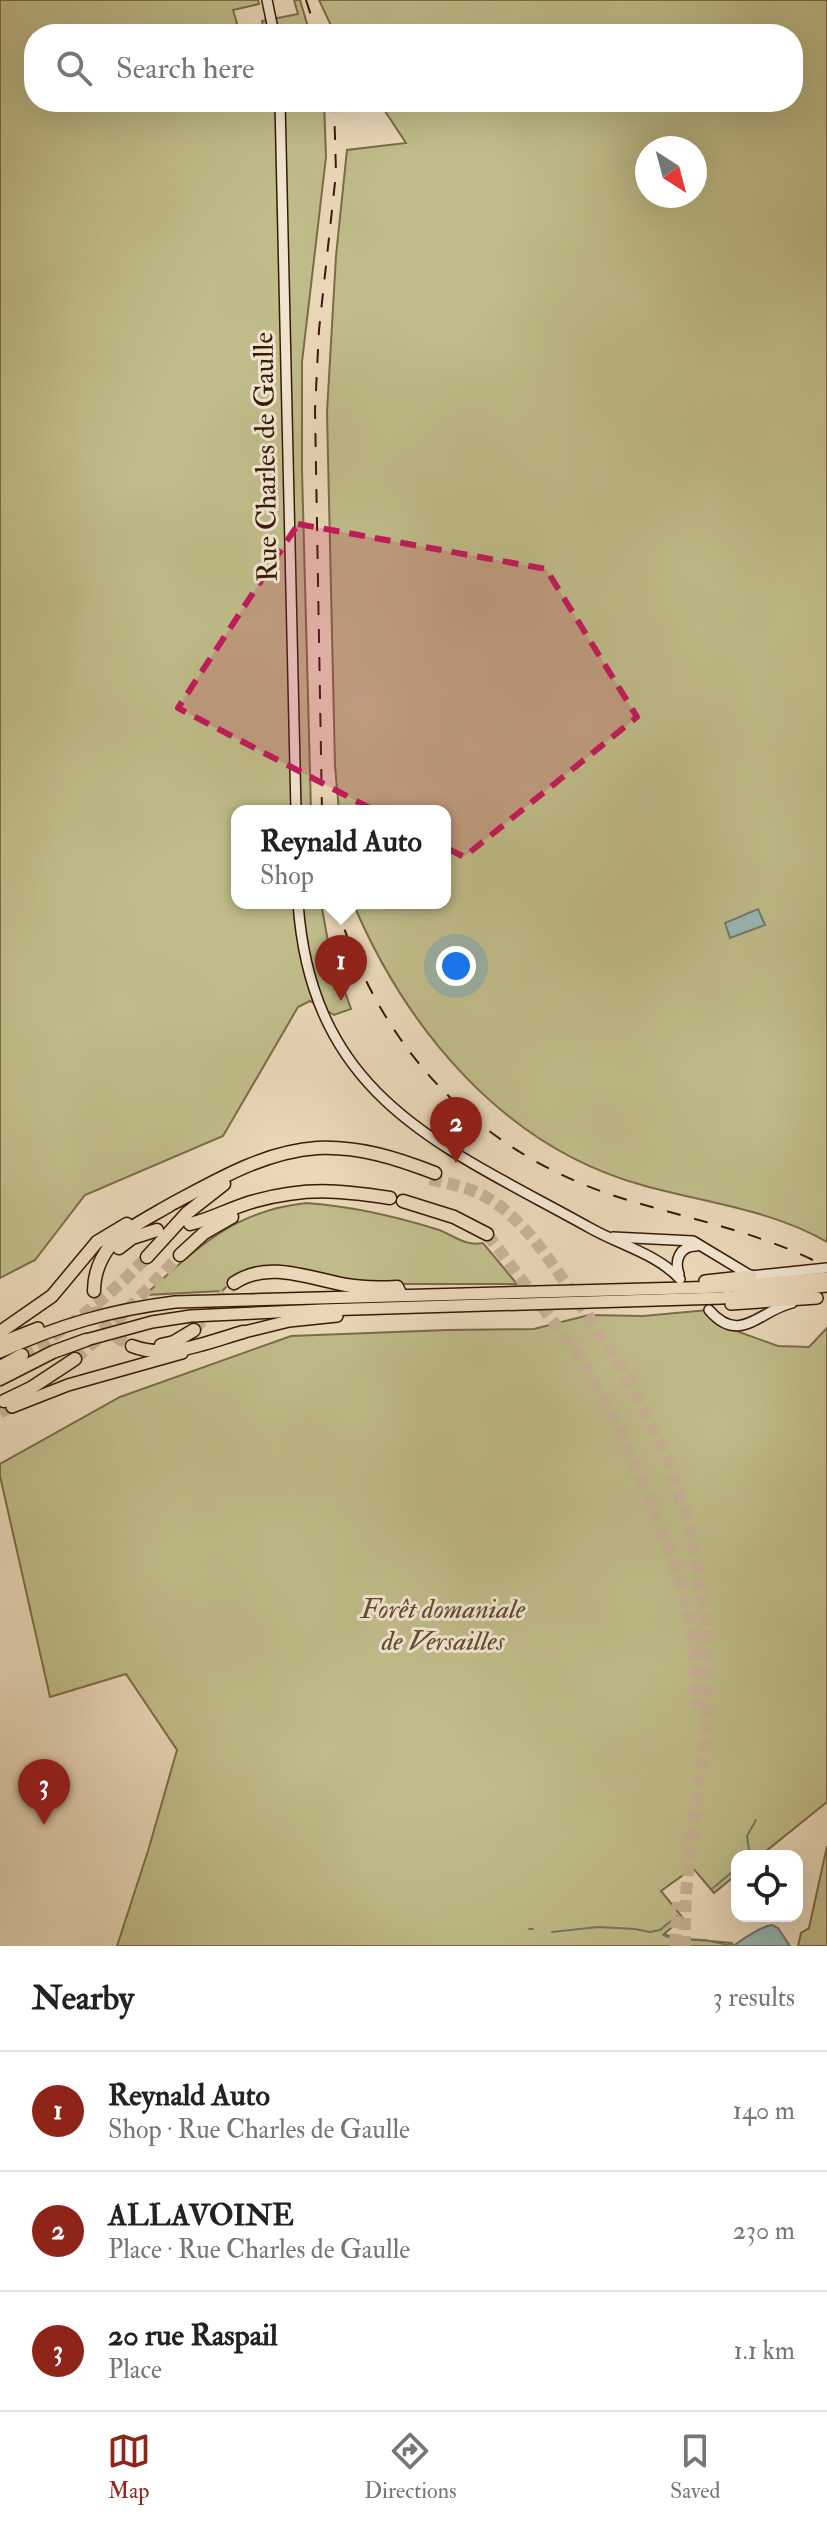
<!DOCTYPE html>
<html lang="en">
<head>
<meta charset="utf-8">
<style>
	:root { --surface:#fff; --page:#f6f6f6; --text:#222; --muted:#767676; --line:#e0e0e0; --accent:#8f2418 }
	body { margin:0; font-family:"IM FELL Double Pica",serif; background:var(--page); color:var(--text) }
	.controls { position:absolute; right:24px; bottom:24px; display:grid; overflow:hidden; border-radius:16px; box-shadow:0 8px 32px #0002 }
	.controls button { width:72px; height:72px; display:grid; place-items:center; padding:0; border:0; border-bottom:2px solid var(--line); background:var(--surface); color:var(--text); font:40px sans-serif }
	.compass { position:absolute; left:635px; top:136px; width:72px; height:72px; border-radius:50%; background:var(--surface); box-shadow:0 8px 32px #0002; rotate:144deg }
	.you { position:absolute; left:456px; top:966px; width:28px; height:28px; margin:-20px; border:6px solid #fff; border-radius:50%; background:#1a73e8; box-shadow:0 0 0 12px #1a73e833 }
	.badge { display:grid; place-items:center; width:52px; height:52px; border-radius:50%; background:var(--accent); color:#fff; font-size:26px; font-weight:700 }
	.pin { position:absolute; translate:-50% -66px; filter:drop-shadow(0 2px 4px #0008) }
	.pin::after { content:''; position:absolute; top:42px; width:28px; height:24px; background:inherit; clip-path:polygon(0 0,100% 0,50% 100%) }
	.popup { position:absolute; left:231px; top:805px; width:220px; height:104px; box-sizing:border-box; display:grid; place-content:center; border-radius:16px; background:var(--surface); filter:drop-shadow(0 2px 6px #0005); font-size:26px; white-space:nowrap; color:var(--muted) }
	.popup b { font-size:30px; color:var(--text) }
	.popup::after { content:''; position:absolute; left:50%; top:100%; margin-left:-16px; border:16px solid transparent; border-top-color:var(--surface) }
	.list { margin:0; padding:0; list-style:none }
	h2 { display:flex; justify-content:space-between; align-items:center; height:104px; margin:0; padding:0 32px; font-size:34px }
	h2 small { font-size:26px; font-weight:400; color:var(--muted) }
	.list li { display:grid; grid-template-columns:52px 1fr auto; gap:24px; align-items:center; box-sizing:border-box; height:120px; padding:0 32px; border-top:2px solid var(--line) }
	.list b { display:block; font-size:30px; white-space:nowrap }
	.list p { margin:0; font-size:26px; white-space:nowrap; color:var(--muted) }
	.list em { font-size:26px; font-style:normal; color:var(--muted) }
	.icon { flex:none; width:44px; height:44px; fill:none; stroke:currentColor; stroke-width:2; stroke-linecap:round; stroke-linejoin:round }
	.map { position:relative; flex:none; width:827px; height:1946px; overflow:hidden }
	.search { position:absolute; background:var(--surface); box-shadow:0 8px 32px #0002; left:24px; right:24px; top:24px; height:88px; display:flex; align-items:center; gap:20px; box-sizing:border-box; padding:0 28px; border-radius:32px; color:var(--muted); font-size:30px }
	.sheet { height:464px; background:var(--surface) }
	nav { display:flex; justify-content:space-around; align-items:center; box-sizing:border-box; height:112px; border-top:2px solid var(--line); background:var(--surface); font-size:22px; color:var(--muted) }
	nav a { display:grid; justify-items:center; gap:4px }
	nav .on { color:var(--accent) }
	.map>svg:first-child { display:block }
	.green { fill:#bfbc89; stroke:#7c6b47; stroke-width:2; fill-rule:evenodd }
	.water { fill:#99b8b5; stroke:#73796f; stroke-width:2 }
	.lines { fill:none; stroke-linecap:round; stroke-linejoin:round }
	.stream { stroke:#73796f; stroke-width:2 }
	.trunk-tunnel { stroke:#c6b194; stroke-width:11; stroke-dasharray:11 5.5; stroke-linecap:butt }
	.motorway-tunnel { stroke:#c6b194; stroke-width:12; stroke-dasharray:12 6; stroke-linecap:butt }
	.secondary-casing { stroke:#3a1a05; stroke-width:12 }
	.trunk-casing { stroke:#3a1a05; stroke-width:14 }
	.motorway-casing { stroke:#3a1a05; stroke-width:15 }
	.secondary { stroke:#f1e5d1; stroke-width:9 }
	.trunk { stroke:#e9d7b8; stroke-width:11 }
	.motorway { stroke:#e9d7b8; stroke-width:12 }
	.rail { stroke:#3a1a05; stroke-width:2; stroke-dasharray:14 14; stroke-linecap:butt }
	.marked { fill:#c2185b; fill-opacity:0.2; stroke:#c2185b; stroke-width:6; stroke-dasharray:16 10; stroke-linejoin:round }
	.labels { text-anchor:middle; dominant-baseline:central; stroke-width:6; stroke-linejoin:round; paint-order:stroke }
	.street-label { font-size:28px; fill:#3a1a05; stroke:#f1e5d1 }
	.park-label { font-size:28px; font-style:italic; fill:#624b2d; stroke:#f1e5d1 }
</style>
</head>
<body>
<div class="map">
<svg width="827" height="1946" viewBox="0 0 827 1946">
	<rect width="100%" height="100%" fill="#e9d7b8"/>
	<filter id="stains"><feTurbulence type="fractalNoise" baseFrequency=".0025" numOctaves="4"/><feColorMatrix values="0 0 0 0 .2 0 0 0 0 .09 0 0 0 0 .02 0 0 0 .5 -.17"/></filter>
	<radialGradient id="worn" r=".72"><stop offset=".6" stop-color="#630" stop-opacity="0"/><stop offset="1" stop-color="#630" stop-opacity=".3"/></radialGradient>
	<g class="green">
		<path d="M0 0H258L259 4 233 10 240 34H34V102H324L326 157 302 362V470L311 811H237V903H321L329 947 351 1009 334 1015 310 1001 298 1007 223 1136 85 1195 35 1260 0 1278Z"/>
		<path d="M294 0H300L310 34H264L262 21 298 14Z"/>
		<path d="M319 0H827V1242C770 1209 705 1203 642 1185 504 1147 407 1030 353 903H445V811H339L335 766 327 412 336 256 347 150 406 143 379 102H793V34H335ZM647 148H695V196H647Z"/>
		<path d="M306 1203C349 1206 394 1216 436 1229 453 1234 464 1247 483 1243L517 1284H406L362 1282 332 1278 237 1277 222 1291 145 1295C197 1248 233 1211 306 1203Z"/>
		<path d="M708 1310 722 1326 778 1346 809 1347 827 1328V1802L760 1856H737V1874L714 1893 693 1868 661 1891 683 1918 664 1934 675 1938 732 1943 733 1946H117L148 1851 177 1750 126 1674 50 1697 0 1476V1464L120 1397 291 1336 447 1330 534 1329 589 1315 643 1316Z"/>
		<path d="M827 1846V1946H798L801 1933 809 1928Z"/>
	</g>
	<g class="water">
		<path d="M758 909 765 925 730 938 725 923Z"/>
		<path d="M772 1925 778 1928 790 1946H733C742 1940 759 1927 772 1925Z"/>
	</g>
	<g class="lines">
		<g class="stream">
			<path d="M750 1856 747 1836 756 1820"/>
			<path d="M713 1888 737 1868"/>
			<path d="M529 1929H533"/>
			<path d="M552 1932 598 1927 635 1929 650 1932 660 1930 677 1916"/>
			<path d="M663 1935 674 1939 705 1940 733 1946"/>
		</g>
		<path class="trunk-tunnel" d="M0 1413 12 1407"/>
		<g class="motorway-tunnel">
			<path d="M430 1179C444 1183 458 1185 471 1190 519 1207 554 1267 582 1307 677 1441 720 1576 704 1741 697 1809 683 1877 685 1946"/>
			<path d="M487 1234 578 1354 618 1425 662 1530 684 1595 695 1648 697 1708"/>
			<path d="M96 1306C102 1325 113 1338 132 1346"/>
			<path d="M194 1330 234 1283"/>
			<path d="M22 1355C71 1326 108 1298 147 1257"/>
			<path d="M75 1359 110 1328 180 1255"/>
			<path d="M675 1946 678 1902"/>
		</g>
		<g class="secondary-casing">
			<g id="secondary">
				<path d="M267 0 274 34"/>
				<path d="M280 102 296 811"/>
				<path d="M298 903C312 1099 441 1145 590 1228 620 1245 657 1254 680 1279"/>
				<path d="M613 1237 693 1241 751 1276 827 1268"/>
				<path d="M679 1274C674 1260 680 1246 696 1246"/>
				<path d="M709 1310C740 1346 760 1310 792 1303"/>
			</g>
		</g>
		<g class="trunk-casing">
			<g id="trunk">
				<path d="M705 1281 751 1276"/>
				<path d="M731 1304 817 1298"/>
				<path d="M236 1334 289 1321 337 1316"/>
				<path d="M86 1340 152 1322 191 1316 322 1310 722 1298 827 1286"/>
				<path d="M0 1343 38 1328"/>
				<path d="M0 1352C59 1325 111 1310 175 1302L722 1287 827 1278"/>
				<path d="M12 1407 68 1385 182 1353"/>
			</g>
		</g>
		<g class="motorway-casing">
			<g id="motorway">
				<path d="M403 1201 454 1217 487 1234"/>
				<path d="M190 1224C212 1219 232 1207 255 1201 306 1187 338 1190 390 1198"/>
				<path d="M119 1248 132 1238 157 1230"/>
				<path d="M180 1255 204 1233 232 1217"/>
				<path d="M147 1257 187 1213 224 1184"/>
				<path d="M234 1283C268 1260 308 1278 346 1285 363 1288 380 1288 397 1287L401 1295"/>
				<path d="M94 1291C94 1275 100 1259 110 1246 126 1228 150 1217 170 1205 217 1180 263 1152 317 1148 359 1146 396 1158 435 1173"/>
				<path d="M0 1332 52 1296 97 1242 127 1224"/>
				<path d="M161 1345 174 1342 194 1330"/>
				<path d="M132 1346C168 1360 208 1342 243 1332"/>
				<path d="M0 1367 22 1355"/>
				<path d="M0 1379 53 1352 86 1340"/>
				<path d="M4 1401 31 1388 75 1359"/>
			</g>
		</g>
		<use href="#secondary" class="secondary"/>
		<use href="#trunk" class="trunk"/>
		<use href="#motorway" class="motorway"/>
		<g class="rail">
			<path d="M306 0 317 34"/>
			<path d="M322 811 315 410 319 330 336 173 334 102"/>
			<path d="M336 903C378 1046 475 1151 618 1197 684 1218 752 1230 815 1261"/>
		</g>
	</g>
	<path class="marked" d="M298 524 546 569 637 717 464 857 178 708Z"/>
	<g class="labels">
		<g class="street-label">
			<text transform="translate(266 457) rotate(-91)">Rue Charles de Gaulle</text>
		</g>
		<g class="park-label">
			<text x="443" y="1609">Forêt domaniale<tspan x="443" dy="32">de Versailles</tspan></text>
		</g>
	</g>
	<rect width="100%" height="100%" filter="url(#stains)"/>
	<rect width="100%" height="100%" fill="url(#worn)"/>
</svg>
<div class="controls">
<button><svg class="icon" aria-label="locate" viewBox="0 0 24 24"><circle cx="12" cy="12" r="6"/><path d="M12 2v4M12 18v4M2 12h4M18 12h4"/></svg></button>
</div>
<svg class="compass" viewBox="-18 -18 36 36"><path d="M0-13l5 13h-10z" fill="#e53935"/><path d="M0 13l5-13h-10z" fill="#767676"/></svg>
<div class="you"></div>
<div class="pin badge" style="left:341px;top:1001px">1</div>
<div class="popup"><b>Reynald Auto</b>Shop</div>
<div class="pin badge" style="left:456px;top:1163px">2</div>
<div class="pin badge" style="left:44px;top:1825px">3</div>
<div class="search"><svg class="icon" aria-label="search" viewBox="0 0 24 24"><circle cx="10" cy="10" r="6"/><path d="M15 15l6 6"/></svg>Search here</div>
</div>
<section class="sheet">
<h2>Nearby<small>3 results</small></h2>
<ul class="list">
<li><span class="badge">1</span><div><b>Reynald Auto</b><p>Shop · Rue Charles de Gaulle</p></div><em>140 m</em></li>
<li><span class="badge">2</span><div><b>ALLAVOINE</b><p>Place · Rue Charles de Gaulle</p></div><em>230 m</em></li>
<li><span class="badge">3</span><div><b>20 rue Raspail</b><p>Place</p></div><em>1.1 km</em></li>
</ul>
</section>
<nav>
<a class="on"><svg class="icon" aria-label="map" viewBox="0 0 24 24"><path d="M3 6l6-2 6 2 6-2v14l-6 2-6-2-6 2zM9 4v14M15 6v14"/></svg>Map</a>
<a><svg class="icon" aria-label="directions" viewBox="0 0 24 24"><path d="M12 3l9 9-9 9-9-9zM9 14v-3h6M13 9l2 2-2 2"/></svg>Directions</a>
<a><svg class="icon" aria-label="saved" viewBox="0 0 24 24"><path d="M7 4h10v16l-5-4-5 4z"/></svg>Saved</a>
</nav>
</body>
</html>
